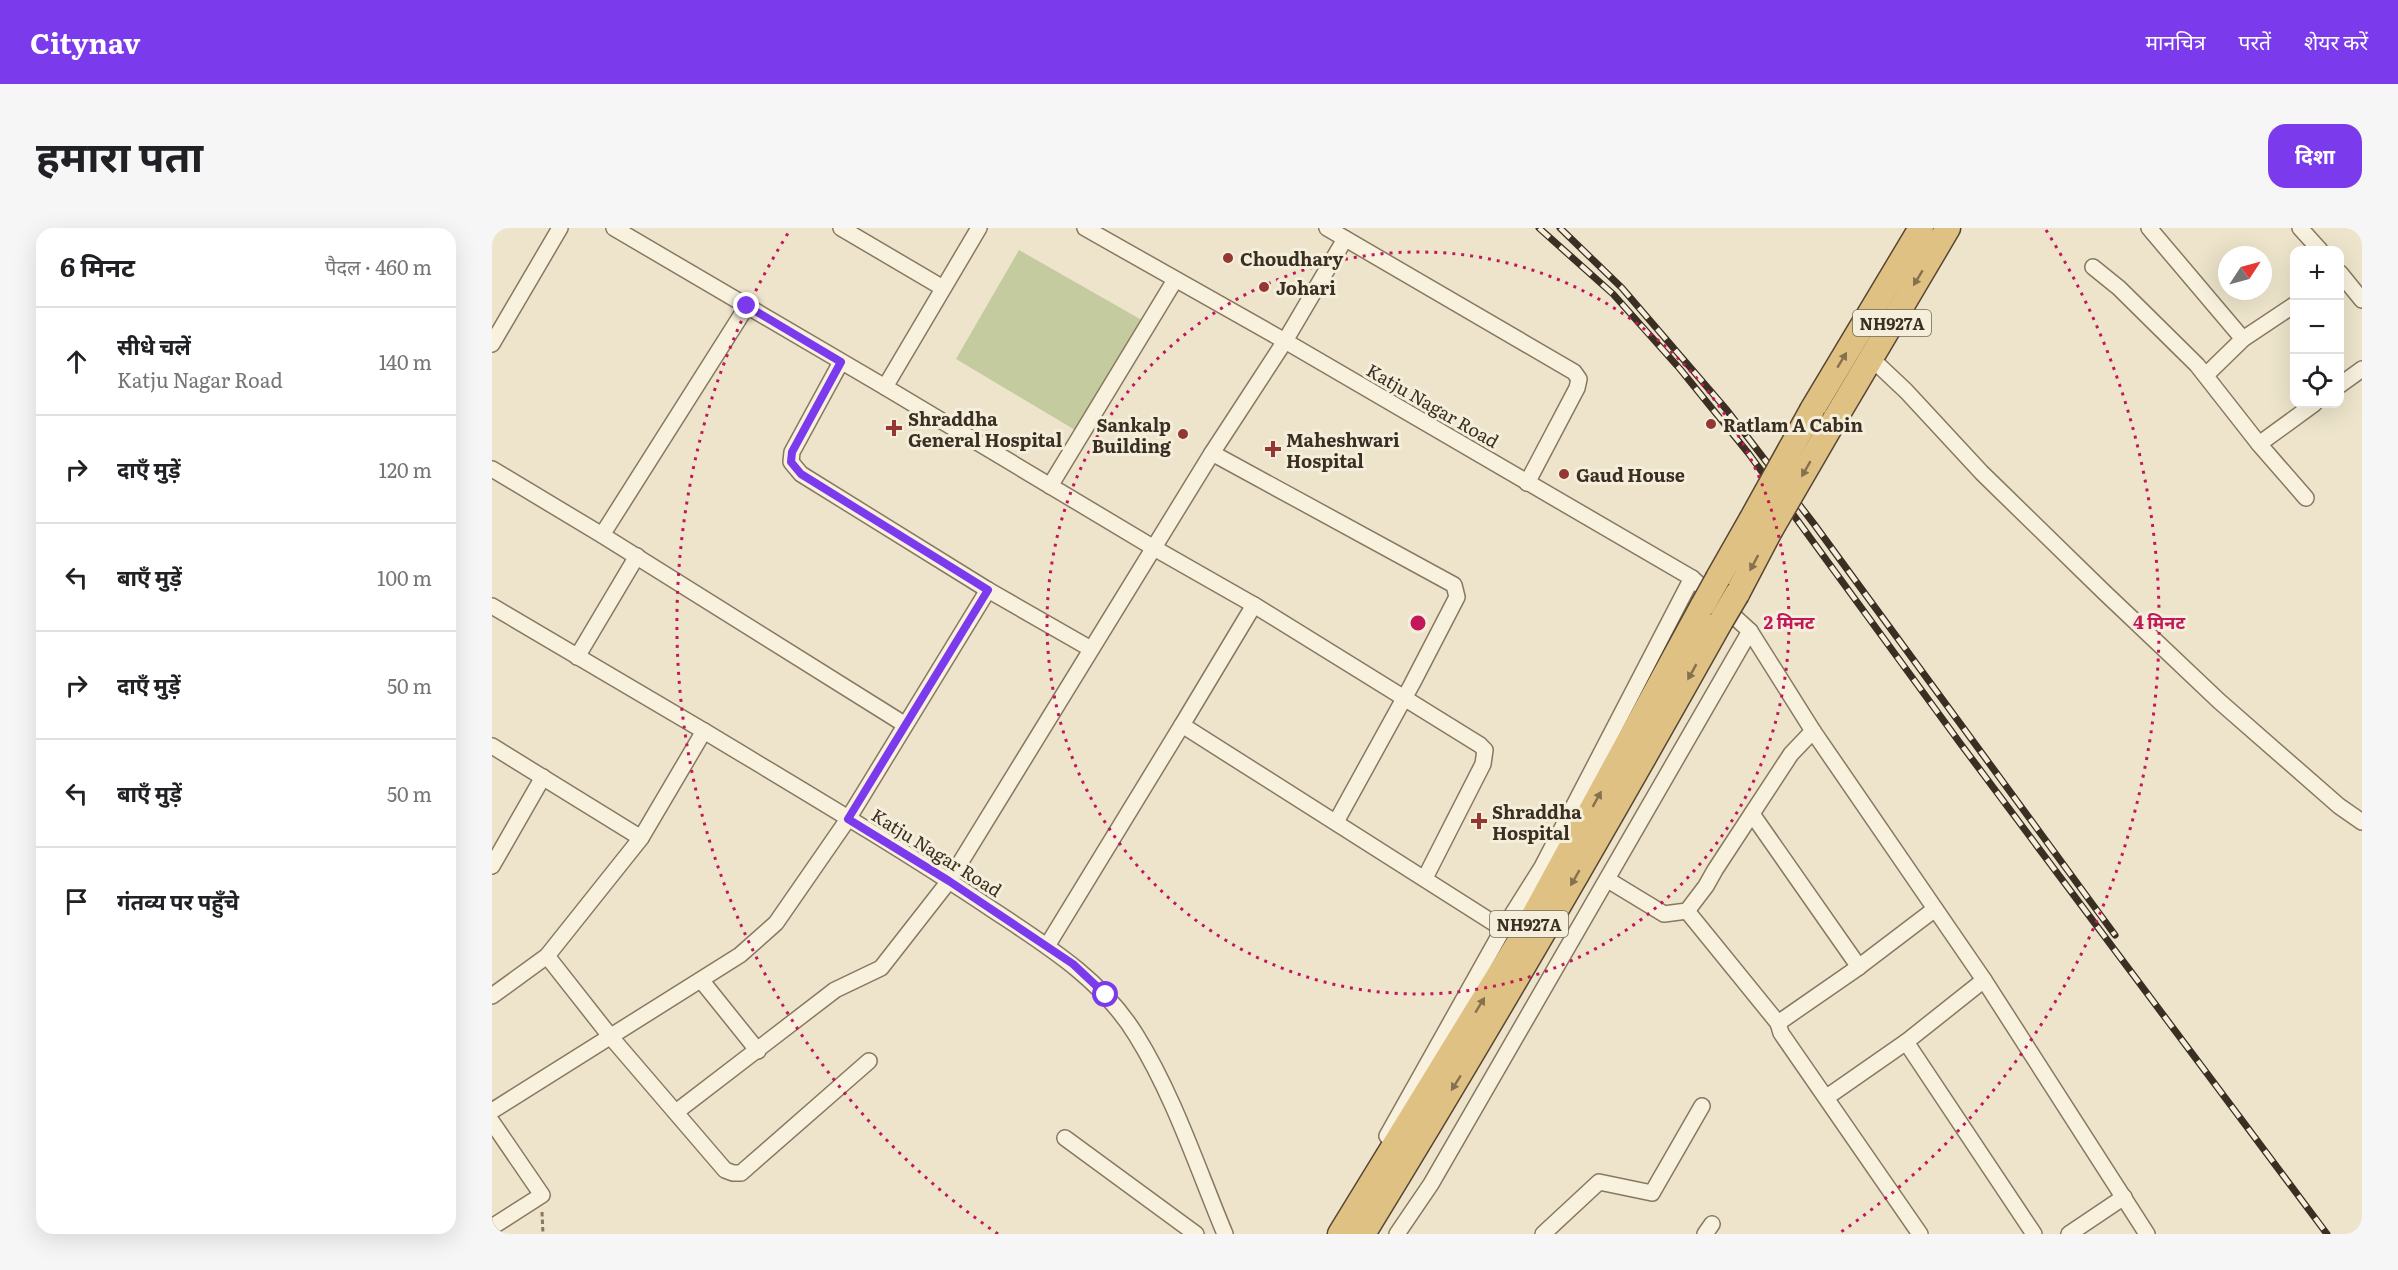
<!DOCTYPE html>
<html lang="hi">
<head>
<meta charset="utf-8">
<style>
	:root { --surface:#fff; --page:#f6f6f6; --text:#202124; --muted:#757577; --line:#e0e0e0; --accent:#7c3aed }
	body { margin:0; font-family:Literata,"Noto Sans Devanagari",serif; background:var(--page); color:var(--text) }
	.controls { position:absolute; right:18px; top:18px; display:grid; overflow:hidden; border-radius:12px; box-shadow:0 6px 24px #0002 }
	.controls button { width:54px; height:54px; display:grid; place-items:center; padding:0; border:0; border-bottom:2px solid var(--line); background:var(--surface); color:var(--text); font:30px sans-serif }
	.compass { position:absolute; left:1726px; top:18px; width:54px; height:54px; border-radius:50%; background:var(--surface); box-shadow:0 6px 24px #0002; rotate:54deg }
	.stop { position:absolute; width:18px; height:18px; margin:-14px; border:4px solid #7c3aed; border-radius:50%; background:#fff }
	.stop.end { background:#7c3aed; border-color:#fff; box-shadow:0 2px 6px #0008 }
	.list { margin:0; padding:0; list-style:none }
	h2 { display:flex; justify-content:space-between; align-items:center; height:78px; margin:0; padding:0 24px; font-size:26px }
	h2 small { font-size:20px; font-weight:400; color:var(--muted) }
	.list li { display:grid; grid-template-columns:39px 1fr auto; gap:18px; align-items:center; box-sizing:border-box; height:108px; padding:0 24px; border-top:2px solid var(--line) }
	.list b { display:block; font-size:22px; white-space:nowrap }
	.list p { margin:0; font-size:20px; white-space:nowrap; color:var(--muted) }
	.list em { font-size:20px; font-style:normal; color:var(--muted) }
	.icon { flex:none; width:33px; height:33px; fill:none; stroke:currentColor; stroke-width:2; stroke-linecap:round; stroke-linejoin:round }
	.map { position:relative; flex:none; width:1870px; height:1006px; overflow:hidden; border-radius:18px }
	header { display:flex; align-items:center; gap:36px; box-sizing:border-box; height:84px; padding:0 30px; background:var(--accent); color:#fff }
	header strong { font-size:28px }
	nav { display:flex; gap:33px; margin-inline-start:auto; font-size:21px }
	.intro { display:flex; align-items:center; justify-content:space-between; box-sizing:border-box; height:144px; padding:0 36px }
	h1 { margin:0; font-size:42px }
	.button { padding:15px 27px; border-radius:18px; background:var(--accent); color:#fff; font-size:21px; font-weight:700 }
	main { display:flex; gap:36px; padding:0 36px }
	aside { flex:1; background:var(--surface); border-radius:18px; box-shadow:0 6px 24px #0002 }
	.map>svg:first-child { display:block }
	.green { fill:#c3cb9f }
	.lines { fill:none; stroke-linecap:round; stroke-linejoin:round }
	.minor-casing { stroke:#897860; stroke-width:18 }
	.trunk-casing { stroke:#574633; stroke-width:27 }
	.path { stroke:#897860; stroke-width:3; stroke-dasharray:4.5 3; stroke-linecap:butt }
	.minor { stroke:#f8f1de; stroke-width:15 }
	.trunk { stroke:#e0c184; stroke-width:24 }
	.rail-casing { stroke:#3a2f22; stroke-width:7 }
	.rail { stroke:#f4eeda; stroke-width:4.5; stroke-dasharray:14; stroke-linecap:butt }
	.trunk-bridge-casing { stroke:#574633; stroke-width:27; stroke-linecap:butt }
	.trunk-bridge { stroke:#e0c184; stroke-width:24 }
	.oneway { fill:#85714e }
	.route { stroke:#7c3aed; stroke-width:8 }
	.ring { fill:none; stroke:#c2185b; stroke-width:3; stroke-dasharray:3 6 }
	.poi-dot { fill:#943733; stroke:#f4eeda; stroke-width:2 }
	.labels { text-anchor:middle; dominant-baseline:central; stroke-width:6; stroke-linejoin:round; paint-order:stroke }
	.shield { fill:#f4eeda; stroke:#726859; stroke-width:1.5 }
	.shield-label { font-size:16px; font-weight:bold; fill:#3a2f22 }
	.poi-label { font-size:18px; font-weight:bold; fill:#3a2f22; stroke:#f4eeda; text-anchor:start }
	.street-label { font-size:18px; fill:#3a2f22; stroke:#f4eeda }
	.centre { fill:#c2185b; stroke:#f4eeda; stroke-width:3 }
	.ring-label { font-size:18px; text-anchor:middle; font-weight:bold; fill:#c2185b; stroke:#f4eeda; stroke-width:6; stroke-linejoin:round; paint-order:stroke }
</style>
</head>
<body>
<header>
<strong>Citynav</strong>
<nav><a>मानचित्र</a><a>परतें</a><a>शेयर करें</a></nav>
</header>
<div class="intro"><h1>हमारा पता</h1><a class="button">दिशा</a></div>
<main>
<aside>
<h2>6 मिनट<small>पैदल · 460 m</small></h2>
<ul class="list">
<li><svg class="icon" aria-label="ahead" viewBox="0 0 24 24"><path d="M12 20V5M6 11l6-6 6 6"/></svg><div><b>सीधे चलें</b><p>Katju Nagar Road</p></div><em>140 m</em></li>
<li><svg class="icon" aria-label="right" viewBox="0 0 24 24"><path d="M7 20v-9h11M14 6l5 5-5 5"/></svg><div><b>दाएँ मुड़ें</b></div><em>120 m</em></li>
<li><svg class="icon" aria-label="left" viewBox="0 0 24 24"><path d="M17 20v-9H6M10 6l-5 5 5 5"/></svg><div><b>बाएँ मुड़ें</b></div><em>100 m</em></li>
<li><svg class="icon" aria-label="right" viewBox="0 0 24 24"><path d="M7 20v-9h11M14 6l5 5-5 5"/></svg><div><b>दाएँ मुड़ें</b></div><em>50 m</em></li>
<li><svg class="icon" aria-label="left" viewBox="0 0 24 24"><path d="M17 20v-9H6M10 6l-5 5 5 5"/></svg><div><b>बाएँ मुड़ें</b></div><em>50 m</em></li>
<li><svg class="icon" aria-label="arrive" viewBox="0 0 24 24"><path d="M6 21V4h12l-3 4 3 4H6"/></svg><div><b>गंतव्य पर पहुँचे</b></div></li>
</ul>
</aside>
<div class="map">
<svg width="1870" height="1006" viewBox="0 0 1870 1006">
	<rect width="100%" height="100%" fill="#ede4cb"/>
	<path class="green" d="M527 22 655 95 593 208 464 131Z"/>
	<g class="lines">
		<g class="minor-casing">
			<g id="minor">
				<path d="M122 0 393 159"/>
				<path d="M349 0 451 60"/>
				<path d="M487 0 393 159 662 320 762 377 690 497"/>
				<path d="M593 0 793 113 1200 350 1258 403 1321 503 1492 752 1655 1006"/>
				<path d="M835 0 1082 144 1087 151 1085 160 1035 255"/>
				<path d="M1657 0 1751 111"/>
				<path d="M1808 0 1828 22"/>
				<path d="M1601 39 1627 60 1705 137 1767 216 1814 270"/>
				<path d="M1848 45 1870 72"/>
				<path d="M0 116 68 0"/>
				<path d="M1379 130 1414 163 1490 245 1612 364 1727 473 1847 578 1870 594"/>
				<path d="M349 134 300 224 299 234 309 246 496 362 599 421"/>
				<path d="M1714 147 1751 111 1802 77"/>
				<path d="M1848 157 1870 141"/>
				<path d="M1767 216 1822 176"/>
				<path d="M720 225 962 357 965 369 920 456 844 594"/>
				<path d="M0 241 110 307 412 496"/>
				<path d="M558 258 683 52"/>
				<path d="M110 307 255 78"/>
				<path d="M762 377 988 517 993 522 991 536 933 650"/>
				<path d="M0 378 212 503"/>
				<path d="M85 429 145 328"/>
				<path d="M0 518 149 610 212 503C308 561 405 618 498 680 552 716 609 750 644 807 682 868 705 939 733 1006"/>
				<path d="M1260 586 1367 739"/>
				<path d="M0 638 51 549"/>
				<path d="M1116 652 1172 686 1195 683 1214 658 1223 642 1299 526 1321 503"/>
				<path d="M1195 683 1286 795"/>
				<path d="M555 718 690 497 1011 701"/>
				<path d="M55 728 118 808 233 942 241 945H249L377 833"/>
				<path d="M209 752 266 823"/>
				<path d="M0 768 55 728 149 610"/>
				<path d="M1414 814 1542 1006"/>
				<path d="M1335 869 1414 814 1492 752"/>
				<path d="M0 883 248 727 284 695 356 591 496 362"/>
				<path d="M184 884 343 762 389 740 457 653 720 225 793 113 853 11"/>
				<path d="M0 894 50 967 0 999"/>
				<path d="M895 908 1011 701 1050 639 1200 350"/>
				<path d="M573 910 704 1006"/>
				<path d="M905 1006 939 956 1258 403"/>
				<path d="M1051 1006 1107 954 1160 965 1210 878"/>
				<path d="M1213 1006 1220 996"/>
				<path d="M1428 1006 1289 805 1286 795 1364 741 1443 681"/>
				<path d="M1577 1006 1632 969"/>
			</g>
		</g>
		<g class="trunk-casing">
			<g id="trunk">
				<path d="M1320 182 1429 0"/>
				<path d="M1343 191 1456 0"/>
				<path d="M1226 350 1259 292"/>
				<path d="M1245 366 1278 303"/>
				<path d="M848 1006 1029 711 1211 377"/>
				<path d="M871 1006C995 804 1113 600 1229 393"/>
			</g>
		</g>
		<path class="path" d="M50 984 51 1006"/>
		<use href="#minor" class="minor"/>
		<use href="#trunk" class="trunk"/>
		<g class="rail-casing">
			<g id="rail">
				<path d="M1047 0 1121 66 1188 141 1257 226 1468 515 1835 1006"/>
				<path d="M1068 0 1130 60 1234 181 1322 296 1623 707"/>
			</g>
		</g>
		<use href="#rail" class="rail"/>
		<g class="trunk-bridge-casing">
			<g id="trunk-bridge">
				<path d="M1259 292 1320 182"/>
				<path d="M1278 303 1343 191"/>
				<path d="M1211 377 1226 350"/>
				<path d="M1229 393 1245 366"/>
			</g>
		</g>
		<use href="#trunk-bridge" class="trunk-bridge"/>
	</g>
	<defs><path id="oneway-solid" d="M-6-.8H1V-3.2L6.5 0L1 3.2V.8H-6Z" transform="scale(1.5)"/></defs>
	<g class="oneway">
		<use href="#oneway-solid" transform="translate(1426 50) rotate(121)"/>
		<use href="#oneway-solid" transform="translate(1350 132) rotate(-59)"/>
		<use href="#oneway-solid" transform="translate(1314 241) rotate(120)"/>
		<use href="#oneway-solid" transform="translate(1262 335) rotate(118)"/>
		<use href="#oneway-solid" transform="translate(1200 444) rotate(119)"/>
		<use href="#oneway-solid" transform="translate(1105 571) rotate(-61)"/>
		<use href="#oneway-solid" transform="translate(1083 650) rotate(120)"/>
		<use href="#oneway-solid" transform="translate(988 777) rotate(-59)"/>
		<use href="#oneway-solid" transform="translate(964 855) rotate(122)"/>
	</g>
	<g class="lines">
		<path class="route" d="M255 78 349 134 300 224 299 234 309 246 496 362 356 591 457 653 581 736 614 767"/>
	</g>
	<g class="ring">
		<circle cx="926" cy="395" r="371"/>
		<path d="M506 1006A741 741 0 0 1 298 2M1554 2A741 741 0 0 1 1346 1006"/>
	</g>
	<g class="poi-dot">
		<circle cx="736" cy="30" r="6"/>
		<circle cx="772" cy="59" r="6"/>
		<circle cx="1219" cy="196" r="6"/>
		<path d="M399 191h6v6h6v6h-6v6h-6v-6h-6v-6h6z"/>
		<circle cx="691" cy="206" r="6"/>
		<path d="M778 212h6v6h6v6h-6v6h-6v-6h-6v-6h6z"/>
		<circle cx="1072" cy="246" r="6"/>
		<path d="M984 584h6v6h6v6h-6v6h-6v-6h-6v-6h6z"/>
	</g>
	<g class="labels">
		<g class="shield">
			<rect x="1361" y="82" width="78" height="26" rx="4.5"/>
			<rect x="998" y="683" width="78" height="26" rx="4.5"/>
		</g>
		<g class="shield-label">
			<text x="1400" y="95">NH927A</text>
			<text x="1037" y="696">NH927A</text>
		</g>
		<g class="poi-label">
			<text x="748" y="30">Choudhary</text>
			<text x="784" y="59">Johari</text>
			<text x="416" y="190">Shraddha<tspan x="416" dy="21">General Hospital</tspan></text>
			<text x="679" y="196" text-anchor="end">Sankalp<tspan x="679" dy="21">Building</tspan></text>
			<text x="1231" y="196">Ratlam A Cabin</text>
			<text x="794" y="211">Maheshwari<tspan x="794" dy="21">Hospital</tspan></text>
			<text x="1084" y="246">Gaud House</text>
			<text x="1000" y="583">Shraddha<tspan x="1000" dy="21">Hospital</tspan></text>
		</g>
		<g class="street-label">
			<text transform="translate(941 177) rotate(30)">Katju Nagar Road</text>
			<text transform="translate(445 624) rotate(32)">Katju Nagar Road</text>
		</g>
	</g>
	<circle cx="926" cy="395" r="9" class="centre"/>
	<g class="ring-label">
		<text x="1297" y="401">2 मिनट</text>
		<text x="1667" y="401">4 मिनट</text>
	</g>
</svg>
<div class="controls">
<button>+</button>
<button>−</button>
<button><svg class="icon" aria-label="locate" viewBox="0 0 24 24"><circle cx="12" cy="12" r="6"/><path d="M12 2v4M12 18v4M2 12h4M18 12h4"/></svg></button>
</div>
<svg class="compass" viewBox="-18 -18 36 36"><path d="M0-13l5 13h-10z" fill="#e53935"/><path d="M0 13l5-13h-10z" fill="#757577"/></svg>
<div class="stop" style="left:614px;top:767px"></div>
<div class="stop end" style="left:255px;top:78px"></div>
</div>
</main>
</body>
</html>
